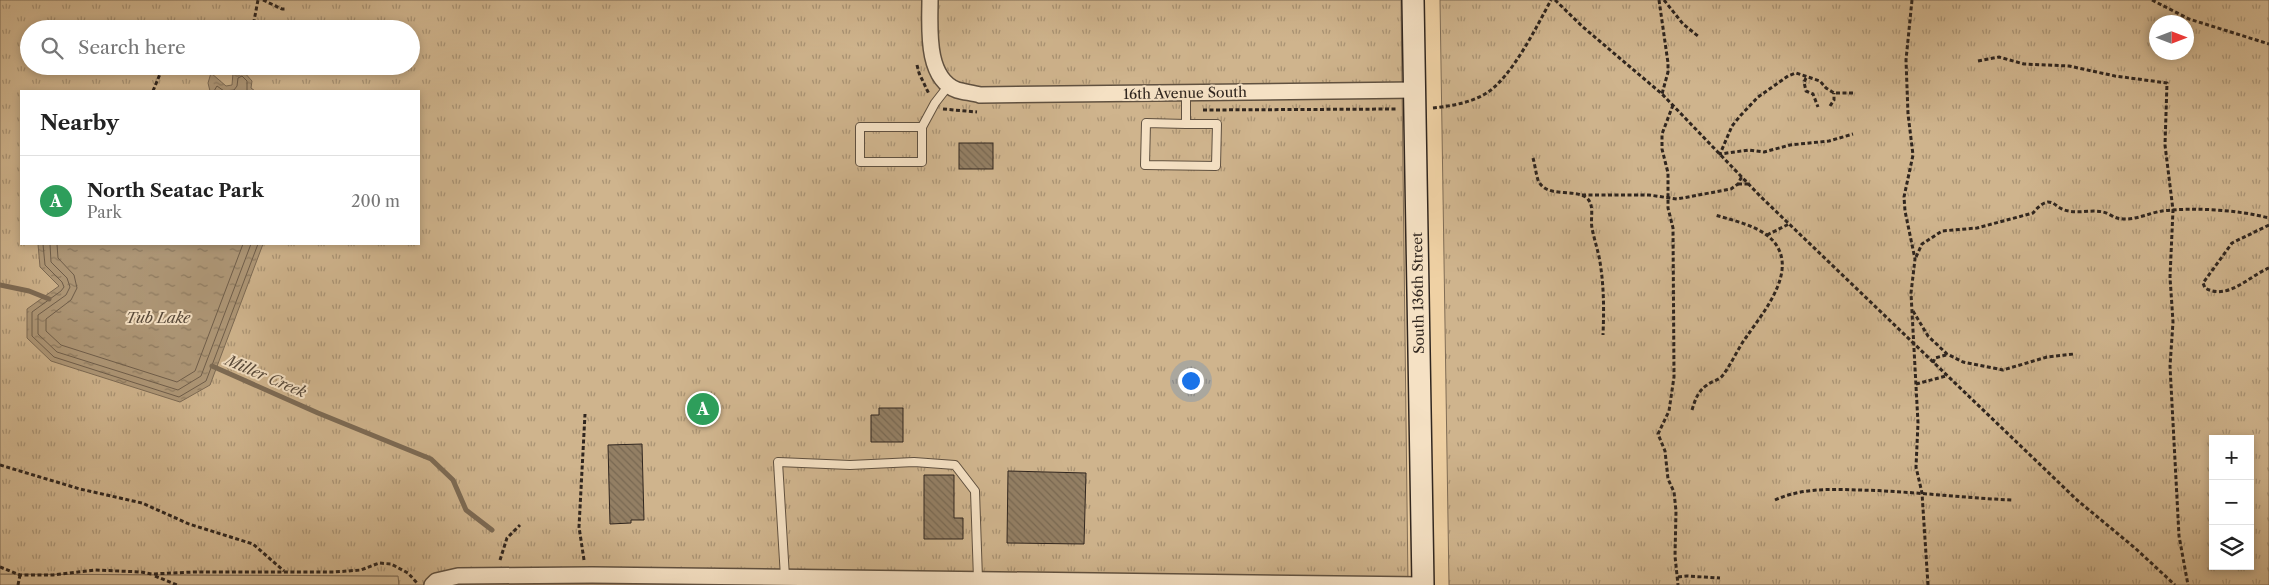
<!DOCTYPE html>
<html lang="en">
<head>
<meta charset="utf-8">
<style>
	:root { --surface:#fff; --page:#f2f2f2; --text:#222; --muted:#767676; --line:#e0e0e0; --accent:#1a73e8 }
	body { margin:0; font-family:"Libre Caslon Text",serif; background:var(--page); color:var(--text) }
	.controls { position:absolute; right:15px; bottom:15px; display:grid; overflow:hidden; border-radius:0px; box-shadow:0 2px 8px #0003 }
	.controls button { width:45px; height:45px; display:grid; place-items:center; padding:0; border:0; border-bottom:1px solid var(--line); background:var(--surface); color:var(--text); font:25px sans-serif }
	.compass { position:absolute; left:2149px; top:15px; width:45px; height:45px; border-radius:50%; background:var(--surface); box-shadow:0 2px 8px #0003; rotate:90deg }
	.you { position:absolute; left:1190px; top:380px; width:18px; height:18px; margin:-12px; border:4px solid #fff; border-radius:50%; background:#1a73e8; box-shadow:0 0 0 8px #1a73e833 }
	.badge { display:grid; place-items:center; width:32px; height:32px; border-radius:50%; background:var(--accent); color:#fff; font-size:16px; font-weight:700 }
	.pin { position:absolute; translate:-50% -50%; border:2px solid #fff; box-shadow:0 1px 5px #0006 }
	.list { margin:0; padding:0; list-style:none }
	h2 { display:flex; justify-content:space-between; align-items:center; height:65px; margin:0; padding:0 20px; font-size:21px }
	h2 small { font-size:16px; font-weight:400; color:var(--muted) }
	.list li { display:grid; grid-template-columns:32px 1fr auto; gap:15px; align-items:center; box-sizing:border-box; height:90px; padding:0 20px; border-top:1px solid var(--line) }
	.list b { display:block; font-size:19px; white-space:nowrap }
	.list p { margin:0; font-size:16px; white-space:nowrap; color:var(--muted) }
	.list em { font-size:16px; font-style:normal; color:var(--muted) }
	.icon { flex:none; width:28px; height:28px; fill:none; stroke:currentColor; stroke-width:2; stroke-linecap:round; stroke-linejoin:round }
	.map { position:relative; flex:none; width:2269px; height:585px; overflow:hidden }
	.search { position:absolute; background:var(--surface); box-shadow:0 2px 8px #0003; left:20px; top:20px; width:400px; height:55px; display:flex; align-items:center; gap:12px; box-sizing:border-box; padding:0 18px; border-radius:28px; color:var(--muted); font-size:19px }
	.panel { position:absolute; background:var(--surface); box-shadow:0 2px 8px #0003; left:20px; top:90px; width:400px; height:155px; border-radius:0px }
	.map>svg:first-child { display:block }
	.grass { fill:#cfb48d; stroke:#806d56 }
	.park { fill:url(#park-tufts); stroke:#806d56; fill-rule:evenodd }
	.water { fill:url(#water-ripples); stroke:#7c6a54 }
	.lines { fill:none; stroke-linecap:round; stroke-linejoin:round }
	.shore { stroke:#6f5e4b; stroke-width:1 }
	.stream { stroke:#7c6a54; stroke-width:5 }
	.building { fill:url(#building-back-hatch); stroke:#30261f }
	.lane-casing { stroke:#605140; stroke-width:10 }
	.street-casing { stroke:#605140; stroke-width:18 }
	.secondary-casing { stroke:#30261f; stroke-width:24 }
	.path { stroke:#30261f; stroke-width:3; stroke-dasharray:4 2.5; stroke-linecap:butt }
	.lane { stroke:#f5e1c4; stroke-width:8 }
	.street { stroke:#f5e1c4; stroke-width:15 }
	.secondary { stroke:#f5e1c4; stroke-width:21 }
	.labels { text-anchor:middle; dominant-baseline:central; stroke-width:4; stroke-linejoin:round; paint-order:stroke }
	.street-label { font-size:14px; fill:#30261f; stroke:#f5e1c4 }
	.water-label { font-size:15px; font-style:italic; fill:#564839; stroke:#f5e1c4 }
</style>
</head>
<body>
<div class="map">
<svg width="2269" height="585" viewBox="0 0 2269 585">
	<defs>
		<pattern id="park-tufts" width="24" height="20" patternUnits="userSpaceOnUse" patternTransform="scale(1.25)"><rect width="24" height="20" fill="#cfb48d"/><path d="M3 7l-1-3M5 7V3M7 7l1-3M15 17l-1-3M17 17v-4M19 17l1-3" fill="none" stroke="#a89273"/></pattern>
		<pattern id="water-ripples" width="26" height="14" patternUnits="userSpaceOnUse" patternTransform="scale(1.25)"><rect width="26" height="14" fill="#ae9777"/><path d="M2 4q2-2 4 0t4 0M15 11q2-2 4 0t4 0" fill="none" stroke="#8e7b61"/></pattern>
		<pattern id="building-back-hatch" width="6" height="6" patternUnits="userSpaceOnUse" patternTransform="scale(1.25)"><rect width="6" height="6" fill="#937f64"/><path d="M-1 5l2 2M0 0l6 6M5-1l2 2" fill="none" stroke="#786852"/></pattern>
	</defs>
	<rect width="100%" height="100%" fill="#efd1a4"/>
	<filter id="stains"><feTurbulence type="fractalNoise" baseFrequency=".004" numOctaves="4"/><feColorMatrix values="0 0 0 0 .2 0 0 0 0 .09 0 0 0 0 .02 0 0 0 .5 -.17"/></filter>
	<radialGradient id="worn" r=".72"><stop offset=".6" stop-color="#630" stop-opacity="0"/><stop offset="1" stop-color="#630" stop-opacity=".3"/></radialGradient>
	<path class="grass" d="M0 574 399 576V585H0Z"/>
	<g class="park">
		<path d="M0 0H1401L1408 585H399L398 576 0 574ZM29 29H411V66H29ZM21 91H419V244H21Z"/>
		<path d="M1440 0H2269V585H1449ZM2186 22V52H2156V22ZM2213 439H2250V566H2213Z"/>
	</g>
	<g class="water">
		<path d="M243 71 252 81 251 88 255 91H210L208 83 211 73 226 86 232 85 233 73Z"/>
		<path d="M38 244H263L210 385 180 402 51 361 27 338V309L59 286 40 267Z"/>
	</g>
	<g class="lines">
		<g class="shore">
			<path d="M214 91 217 86 224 91 234 90 237 86 238 78 242 76 247 81V91"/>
			<path d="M43 244 45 265 62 282 64 287 61 291 32 312V336L54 357 179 397 206 381 258 244"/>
			<path d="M50 244 51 262 67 278 70 287 66 295 38 315V334L57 352 178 390 201 376 251 244"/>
			<path d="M57 244 58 258 74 275 77 288 71 300 46 319V331L61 345 177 382 195 371 243 244"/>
		</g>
		<g class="stream">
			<path d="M0 285 29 291 49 299"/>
			<path d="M212 366 318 413 431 459 453 480 466 510 492 530"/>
		</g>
	</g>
	<g class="building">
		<rect x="959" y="143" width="34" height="26"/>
		<path d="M879 408H903V442H871V415H879Z"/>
		<path d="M642 444 644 520H631V523L610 524 608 445Z"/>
		<path d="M1008 471 1086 473 1084 544 1007 543Z"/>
		<path d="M924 475H954V518H963V539H924Z"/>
	</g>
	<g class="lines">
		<g class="lane-casing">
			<g id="lane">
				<path d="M1186 93V124L1146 123 1145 165 1216 166 1217 124H1186"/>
				<path d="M922 127H860V162H922V127L935 103 949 85"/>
				<path d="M785 577 778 462 850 465 914 462 955 465 975 491 978 579"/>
			</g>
		</g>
		<g class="street-casing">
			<g id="street">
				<path d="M930 0C930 26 925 78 957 90 964 92 973 93 980 95L1415 90"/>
				<path d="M432 585 436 581 458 576 592 575 1423 585"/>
			</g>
		</g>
		<g class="secondary-casing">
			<path id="secondary" d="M1413 0 1423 585"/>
		</g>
		<g class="path">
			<path d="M263 0 282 9H287"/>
			<path d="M1555 0 1583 27 1662 94 1761 197 2077 500 2135 548 2175 585"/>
			<path d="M1659 0 1668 63V72L1662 94"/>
			<path d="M1664 0 1683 24 1698 36"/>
			<path d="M1912 0 1906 60 1908 114 1913 155 1904 197 1905 211 1915 259 1911 293 1918 423 1916 467 1922 493 1928 585"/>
			<path d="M2152 0 2189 19 2269 44"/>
			<path d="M241 29 254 21 258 0"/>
			<path d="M1978 61 1999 57 2024 64 2069 66 2115 76 2167 83 2165 145 2173 210 2170 277 2173 322 2170 366 2179 536 2188 585"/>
			<path d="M917 65 919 73 929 94"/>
			<path d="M1806 78 1804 82 1806 91 1813 94 1818 107"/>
			<path d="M153 91 160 74 168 66"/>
			<path d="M1853 93H1834L1826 88 1820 81 1796 73 1788 76 1758 97 1741 115 1732 126 1720 154 1749 150 1764 152 1790 145 1829 141 1853 134"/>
			<path d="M1673 105 1662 134V149L1668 173V208L1673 228 1674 377 1669 411 1658 434 1665 451 1668 479 1674 492 1676 511 1675 556 1678 585"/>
			<path d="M1830 106 1834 100V93"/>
			<path d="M1433 108C1450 106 1470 103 1485 94 1511 79 1537 26 1551 0"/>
			<path d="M943 109 977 112"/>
			<path d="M1203 110 1397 109"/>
			<path d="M1533 158C1535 165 1536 174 1538 180 1546 199 1575 188 1587 198 1595 206 1590 218 1592 228 1594 239 1598 250 1600 262 1604 287 1604 310 1603 335"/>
			<path d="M1738 184H1750"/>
			<path d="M1582 195H1649L1677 199 1731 189 1738 184 1742 176"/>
			<path d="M2269 225 2232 243 2203 283 2205 288C2228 301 2249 276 2269 268"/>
			<path d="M1767 235 1789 224"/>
			<path d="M1916 257 1922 244 1942 231 1977 228 2033 213C2037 208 2042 203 2048 202 2054 202 2057 207 2062 209 2075 215 2090 209 2103 212 2108 213 2113 217 2117 218 2133 222 2148 213 2162 211 2193 207 2239 210 2269 218"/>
			<path d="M1913 311 1928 336 1947 354 1963 362 2003 370 2047 357 2074 354"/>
			<path d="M1933 363 1935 358 1946 355"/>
			<path d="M1916 384 1946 376"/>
			<path d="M1692 410C1695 400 1698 391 1707 385 1712 381 1720 380 1723 375 1732 363 1738 348 1747 336 1765 310 1803 265 1768 236 1754 225 1732 220 1715 215"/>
			<path d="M0 465 80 489 142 503 189 524 253 544 284 571"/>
			<path d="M1775 500C1801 488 1831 489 1859 490 1910 491 1961 498 2013 500"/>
			<path d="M500 560 507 538 520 525"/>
			<path d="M584 560 579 527 585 414"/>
			<path d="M0 567 20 575H53L95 570 141 572 152 574 194 572H334L361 570 379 563 391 564 408 573 418 584"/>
			<path d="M155 576 177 585"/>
			<path d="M1678 577 1687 576 1720 578"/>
			<path d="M18 585 20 575"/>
		</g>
		<use href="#lane" class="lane"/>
		<use href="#street" class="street"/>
		<use href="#secondary" class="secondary"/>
	</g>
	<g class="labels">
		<g class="street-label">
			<text transform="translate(1185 93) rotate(-1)">16th Avenue South</text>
			<text transform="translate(1418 293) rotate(-91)">South 136th Street</text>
		</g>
		<g class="water-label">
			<text x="158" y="317">Tub Lake</text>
			<text transform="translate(266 376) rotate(23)">Miller Creek</text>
		</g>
	</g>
	<rect width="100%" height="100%" filter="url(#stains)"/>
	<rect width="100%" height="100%" fill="url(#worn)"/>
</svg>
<div class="controls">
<button>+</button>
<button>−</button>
<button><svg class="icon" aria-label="layers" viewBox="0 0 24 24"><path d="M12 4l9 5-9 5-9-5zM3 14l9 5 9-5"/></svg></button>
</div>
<svg class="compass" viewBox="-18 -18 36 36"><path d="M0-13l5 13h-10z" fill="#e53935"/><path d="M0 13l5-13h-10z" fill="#767676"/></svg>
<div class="you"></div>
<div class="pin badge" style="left:703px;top:409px;background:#2e9e5b">A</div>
<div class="search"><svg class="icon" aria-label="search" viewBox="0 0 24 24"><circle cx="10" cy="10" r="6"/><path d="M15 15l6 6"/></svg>Search here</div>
<section class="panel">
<h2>Nearby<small></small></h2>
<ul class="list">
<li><span class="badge" style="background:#2e9e5b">A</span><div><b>North Seatac Park</b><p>Park</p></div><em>200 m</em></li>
</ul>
</section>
</div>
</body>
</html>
